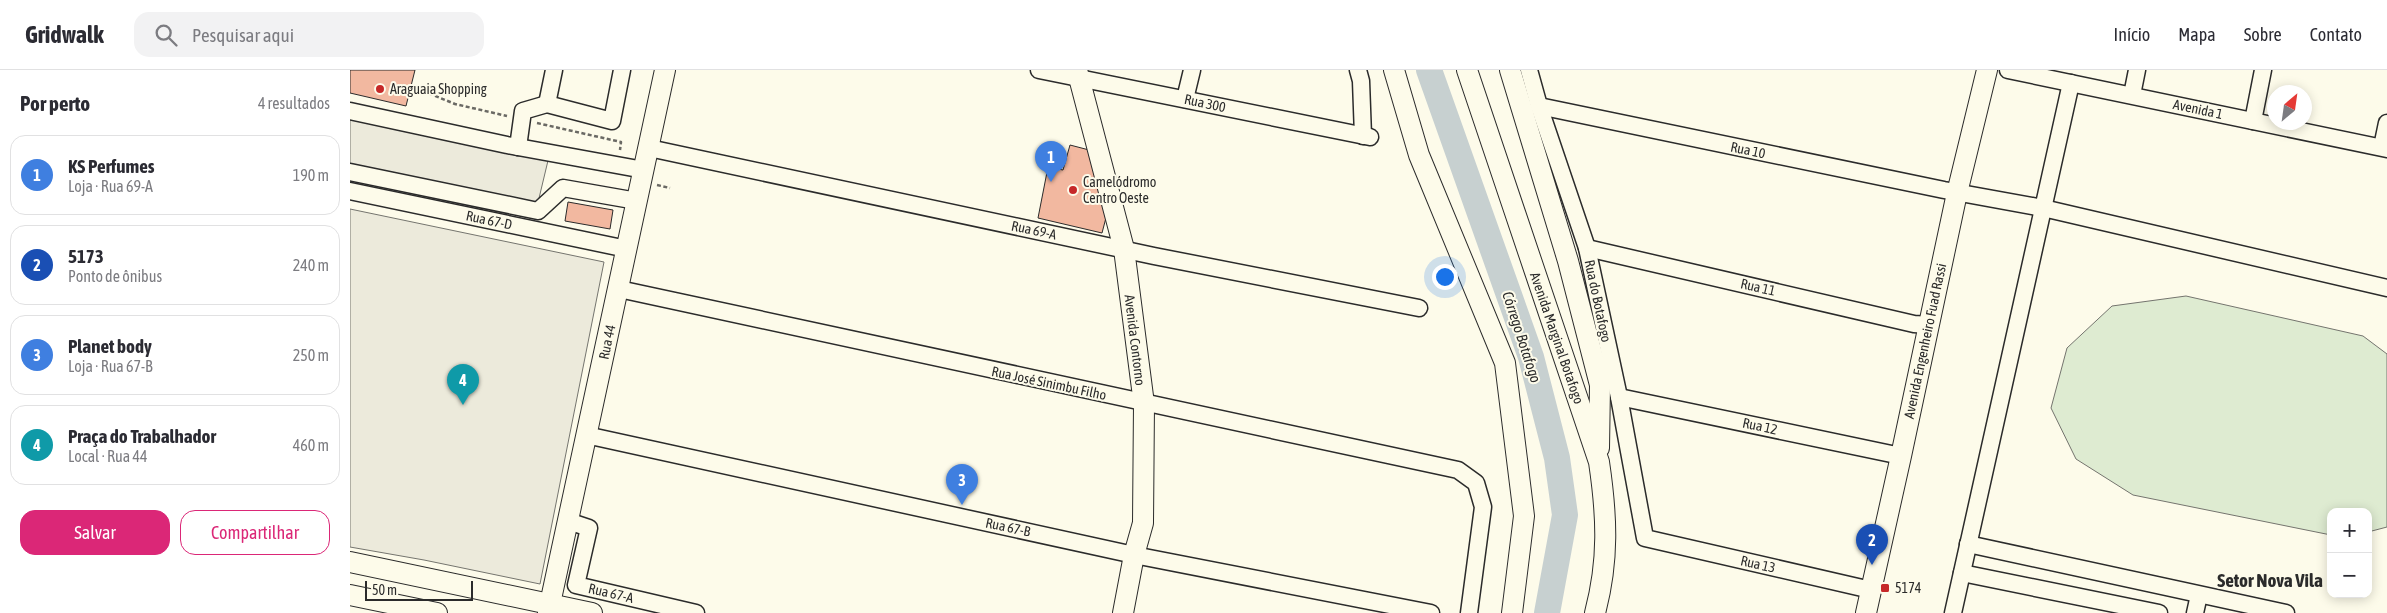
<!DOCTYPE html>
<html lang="pt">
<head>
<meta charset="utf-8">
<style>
	:root { --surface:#fff; --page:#f2f2f3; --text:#2b2b33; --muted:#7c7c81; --line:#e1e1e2; --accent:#db2777 }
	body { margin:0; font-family:"Asap Condensed",sans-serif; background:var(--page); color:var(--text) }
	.controls { position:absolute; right:15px; bottom:15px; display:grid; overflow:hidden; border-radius:10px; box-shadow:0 2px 12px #0003 }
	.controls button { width:45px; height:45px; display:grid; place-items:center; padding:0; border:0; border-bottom:1px solid var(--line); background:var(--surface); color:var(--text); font:25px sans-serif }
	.compass { position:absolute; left:1917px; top:15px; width:45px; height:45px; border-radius:50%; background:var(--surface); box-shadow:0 2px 12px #0003; rotate:29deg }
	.scale { position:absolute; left:15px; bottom:12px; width:108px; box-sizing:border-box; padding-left:5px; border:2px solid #2b2b2b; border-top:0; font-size:14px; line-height:18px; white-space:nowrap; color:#2b2b2b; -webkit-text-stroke:4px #fdfbea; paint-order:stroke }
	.you { position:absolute; left:1094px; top:206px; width:18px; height:18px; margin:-12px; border:4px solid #fff; border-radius:50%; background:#1a73e8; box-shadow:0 0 0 8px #1a73e833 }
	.badge { display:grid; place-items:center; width:32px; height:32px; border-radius:50%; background:var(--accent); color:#fff; font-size:16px; font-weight:700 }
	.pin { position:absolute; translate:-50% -41px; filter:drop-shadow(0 1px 2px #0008) }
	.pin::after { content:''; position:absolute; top:26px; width:18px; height:15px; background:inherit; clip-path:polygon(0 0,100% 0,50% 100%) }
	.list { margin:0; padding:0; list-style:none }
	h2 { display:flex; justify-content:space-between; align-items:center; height:65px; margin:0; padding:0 20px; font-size:21px }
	h2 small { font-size:16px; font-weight:400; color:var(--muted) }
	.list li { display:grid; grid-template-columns:32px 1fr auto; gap:15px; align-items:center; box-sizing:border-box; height:80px; margin:0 10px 10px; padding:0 10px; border:1px solid var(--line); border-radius:15px }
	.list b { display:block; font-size:19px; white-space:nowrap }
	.list p { margin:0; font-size:16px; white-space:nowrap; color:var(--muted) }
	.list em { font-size:16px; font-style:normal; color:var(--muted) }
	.actions { display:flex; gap:10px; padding:15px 20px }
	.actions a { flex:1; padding:11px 0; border:1px solid var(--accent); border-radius:15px; text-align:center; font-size:18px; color:var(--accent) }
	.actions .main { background:var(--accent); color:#fff }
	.icon { flex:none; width:28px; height:28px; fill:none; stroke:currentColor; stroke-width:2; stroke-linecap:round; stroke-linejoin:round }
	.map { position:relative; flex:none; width:2037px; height:543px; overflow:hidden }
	header { display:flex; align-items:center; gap:30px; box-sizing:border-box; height:70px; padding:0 25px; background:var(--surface); border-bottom:1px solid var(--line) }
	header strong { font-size:24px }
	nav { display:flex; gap:28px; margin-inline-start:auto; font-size:18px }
	.search { width:350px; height:45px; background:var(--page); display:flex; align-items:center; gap:12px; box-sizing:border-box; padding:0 18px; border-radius:15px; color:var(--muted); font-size:19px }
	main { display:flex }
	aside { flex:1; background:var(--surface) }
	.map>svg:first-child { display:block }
	.green { fill:#deebd1; stroke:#74746e }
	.parking { fill:#eceadb; stroke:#74746e }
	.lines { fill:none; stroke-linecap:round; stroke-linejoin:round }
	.river { stroke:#c7d0d0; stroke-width:26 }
	.building { fill:#f2b8a0; stroke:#2b2b2b }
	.minor-casing { stroke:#2b2b2b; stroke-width:19 }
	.major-casing { stroke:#2b2b2b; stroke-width:22 }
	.path { stroke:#6a6964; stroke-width:2.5; stroke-dasharray:4 2.5; stroke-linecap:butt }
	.minor { stroke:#fdfbea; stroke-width:16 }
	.major { stroke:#fdfbea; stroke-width:20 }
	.poi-dot { fill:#c62828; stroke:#fdfbea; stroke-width:2 }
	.labels { text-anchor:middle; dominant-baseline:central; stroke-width:4; stroke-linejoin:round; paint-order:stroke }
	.poi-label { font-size:14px; fill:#2b2b2b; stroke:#fdfbea; text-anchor:start }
	.street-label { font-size:14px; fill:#2b2b2b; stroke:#fdfbea }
	.water-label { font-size:15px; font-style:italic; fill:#2b2b2b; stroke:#fdfbea }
	.district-label { font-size:19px; font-weight:bold; fill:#2b2b2b; stroke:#fdfbea }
</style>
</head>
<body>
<header>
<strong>Gridwalk</strong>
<div class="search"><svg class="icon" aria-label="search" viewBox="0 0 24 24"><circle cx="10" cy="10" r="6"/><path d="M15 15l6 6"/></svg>Pesquisar aqui</div>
<nav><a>Início</a><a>Mapa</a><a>Sobre</a><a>Contato</a></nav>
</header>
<main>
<aside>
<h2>Por perto<small>4 resultados</small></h2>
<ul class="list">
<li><span class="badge" style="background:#3f7fe0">1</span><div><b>KS Perfumes</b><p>Loja · Rua 69-A</p></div><em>190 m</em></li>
<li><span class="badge" style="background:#1a4fb4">2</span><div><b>5173</b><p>Ponto de ônibus</p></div><em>240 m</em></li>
<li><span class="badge" style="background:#3f7fe0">3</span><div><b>Planet body</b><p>Loja · Rua 67-B</p></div><em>250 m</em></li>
<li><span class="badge" style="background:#0f9aa8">4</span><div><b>Praça do Trabalhador</b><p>Local · Rua 44</p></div><em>460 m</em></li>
</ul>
<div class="actions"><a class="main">Salvar</a><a>Compartilhar</a></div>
</aside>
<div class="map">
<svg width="2037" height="543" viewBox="0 0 2037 543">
	<rect width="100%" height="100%" fill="#fdfbea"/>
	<path class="green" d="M1836 226 2013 266 2037 284V457L2018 462V442H1981V465L1783 425 1726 389 1701 338 1717 278 1762 236Z"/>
	<g class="parking">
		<path d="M0 34 201 78 185 145 0 106Z"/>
		<path d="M0 139 254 192 190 514 74 490 0 477Z"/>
	</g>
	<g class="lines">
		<path class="river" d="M1079 0 1181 287 1207 388 1215 445 1197 543"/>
	</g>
	<g class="building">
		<path d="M0 0H65L56 36 0 23Z"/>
		<path d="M720 75 743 81 758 140 752 163 688 148 698 97 713 100Z"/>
		<path d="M218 132 263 140 260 159 215 151Z"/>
	</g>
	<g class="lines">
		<g class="minor-casing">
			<g id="minor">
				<path d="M689 0 1020 67"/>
				<path d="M1008 0 1011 11 1013 66"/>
				<path d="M1179 0 1189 36 1237 178 1269 327 1295 468 1521 520"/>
				<path d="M1658 0 2037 79"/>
				<path d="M1782 25 1787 0"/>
				<path d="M835 29 842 0"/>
				<path d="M197 34 204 0"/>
				<path d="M1189 36 1594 120 1693 138 2037 218"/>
				<path d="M0 41 157 75 294 100"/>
				<path d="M1903 51 1913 0"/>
				<path d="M168 77 173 41 197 34 262 51 272 0"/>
				<path d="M2032 77 2037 53"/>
				<path d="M299 78 804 186 1069 238"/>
				<path d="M0 102 188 141 213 118 287 131"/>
				<path d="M0 121 277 179"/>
				<path d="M1237 178 1564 254 1579 255"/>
				<path d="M269 219 1108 400 1126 413 1133 437 1119 543"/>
				<path d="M1269 327 1551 386"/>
				<path d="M236 365 784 485 1081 543"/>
				<path d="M218 451 239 458 226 515 346 543"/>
				<path d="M1618 474 1936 543"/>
				<path d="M1612 503 1809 543"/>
				<path d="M1603 543 1721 13"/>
				<path d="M1845 543 1849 525"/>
			</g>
		</g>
		<g class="major-casing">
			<g id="major">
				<path d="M727 0 774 179 794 334 793 453 784 485 773 543"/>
				<path d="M1044 0 1069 85 1155 293 1174 446 1162 543"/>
				<path d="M1117 0 1249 392C1257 446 1259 490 1245 543"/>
				<path d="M1160 0 1218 191 1250 315 1249 378"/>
				<path d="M0 492 242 543"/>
				<path d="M0 525 87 543"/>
				<path d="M198 543 315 0"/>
				<path d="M1516 543 1551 386 1607 123 1637 0"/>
			</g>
		</g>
		<g class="path">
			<path d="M61 16 105 34 157 46"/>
			<path d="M187 53 271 72 270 80"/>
			<path d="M307 115 320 118"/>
		</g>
		<use href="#minor" class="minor"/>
		<use href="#major" class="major"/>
	</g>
	<g class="poi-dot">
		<circle cx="30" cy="19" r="5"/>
		<circle cx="723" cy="120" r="5"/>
		<rect x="1530" y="513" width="10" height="10" rx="2.5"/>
	</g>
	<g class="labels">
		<g class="poi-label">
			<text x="40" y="19">Araguaia Shopping</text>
			<text x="733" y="112">Camelódromo<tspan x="733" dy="16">Centro Oeste</tspan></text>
			<text x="1545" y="518">5174</text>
		</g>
		<g class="street-label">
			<text transform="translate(855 33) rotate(12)">Rua 300</text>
			<text transform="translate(1848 39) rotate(12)">Avenida 1</text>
			<text transform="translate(1398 80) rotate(12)">Rua 10</text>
			<text transform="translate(139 150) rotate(12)">Rua 67-D</text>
			<text transform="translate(684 160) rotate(12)">Rua 69-A</text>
			<text transform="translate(1408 217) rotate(13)">Rua 11</text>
			<text transform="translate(1248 231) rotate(78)">Rua do Botafogo</text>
			<text transform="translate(1207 268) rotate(71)">Avenida Marginal Botafogo</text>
			<text transform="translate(785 270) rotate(83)">Avenida Contorno</text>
			<text transform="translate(1575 271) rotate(-78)">Avenida Engenheiro Fuad Rassi</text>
			<text transform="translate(257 272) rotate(-78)">Rua 44</text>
			<text transform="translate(699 313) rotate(12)">Rua José Sinimbu Filho</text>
			<text transform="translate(1410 356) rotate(12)">Rua 12</text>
			<text transform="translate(658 457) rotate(12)">Rua 67-B</text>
			<text transform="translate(1408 494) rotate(13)">Rua 13</text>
			<text transform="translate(261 523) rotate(13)">Rua 67-A</text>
		</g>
		<g class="water-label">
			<text transform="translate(1172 267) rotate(72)">Córrego Botafogo</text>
		</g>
		<g class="district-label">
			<text x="1920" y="510">Setor Nova Vila</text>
		</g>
	</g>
</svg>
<div class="controls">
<button>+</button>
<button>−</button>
</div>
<svg class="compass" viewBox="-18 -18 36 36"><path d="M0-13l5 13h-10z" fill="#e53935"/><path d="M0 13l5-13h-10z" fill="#7c7c81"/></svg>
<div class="scale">50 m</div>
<div class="you"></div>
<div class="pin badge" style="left:701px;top:112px;background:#3f7fe0">1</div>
<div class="pin badge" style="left:1522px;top:495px;background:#1a4fb4">2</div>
<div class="pin badge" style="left:612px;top:435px;background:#3f7fe0">3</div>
<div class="pin badge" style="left:113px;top:335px;background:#0f9aa8">4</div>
</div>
</main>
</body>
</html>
